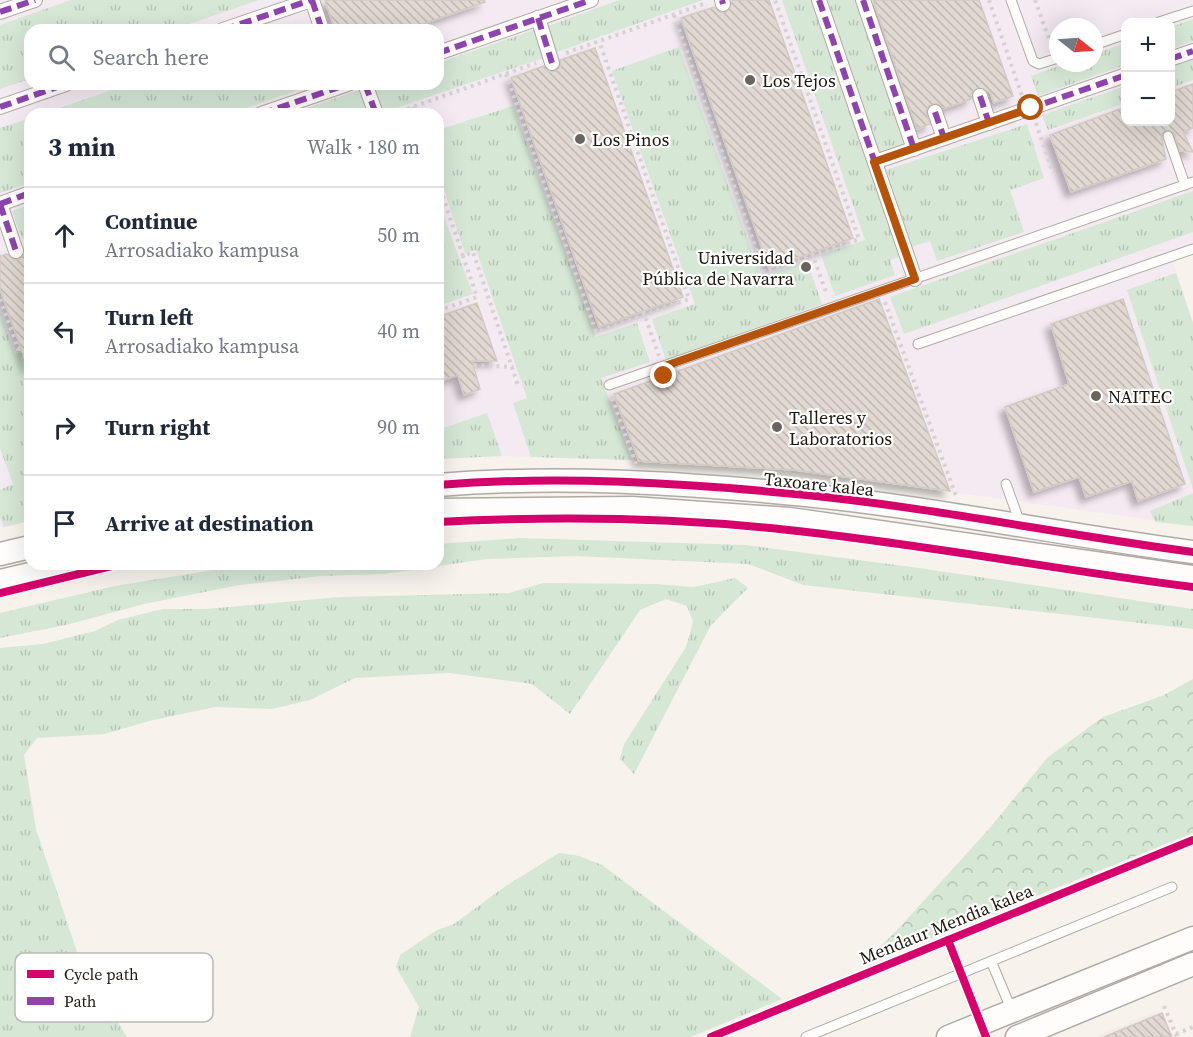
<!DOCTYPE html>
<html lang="en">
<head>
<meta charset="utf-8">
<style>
	:root { --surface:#fff; --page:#f2f2f3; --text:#1f2937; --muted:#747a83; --line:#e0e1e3 }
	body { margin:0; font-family:"Source Serif 4",serif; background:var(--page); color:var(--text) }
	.controls { position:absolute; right:18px; top:18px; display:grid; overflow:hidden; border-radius:12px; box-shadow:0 6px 24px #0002 }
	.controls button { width:54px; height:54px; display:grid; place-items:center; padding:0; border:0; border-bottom:2px solid var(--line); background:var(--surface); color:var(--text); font:30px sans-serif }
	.compass { position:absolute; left:1049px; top:18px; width:54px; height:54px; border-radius:50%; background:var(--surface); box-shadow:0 6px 24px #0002; rotate:107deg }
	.stop { position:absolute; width:18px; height:18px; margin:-14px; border:4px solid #b45309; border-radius:50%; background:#fff }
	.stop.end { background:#b45309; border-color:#fff; box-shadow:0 2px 6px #0008 }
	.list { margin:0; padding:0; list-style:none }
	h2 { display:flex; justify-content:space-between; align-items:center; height:78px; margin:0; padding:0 24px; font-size:26px }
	h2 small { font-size:20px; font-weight:400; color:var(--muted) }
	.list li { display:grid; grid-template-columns:39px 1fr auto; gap:18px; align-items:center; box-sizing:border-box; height:96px; padding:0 24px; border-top:2px solid var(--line) }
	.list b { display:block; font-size:22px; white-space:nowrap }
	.list p { margin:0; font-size:20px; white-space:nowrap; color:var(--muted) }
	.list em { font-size:20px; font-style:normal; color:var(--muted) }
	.icon { flex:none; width:33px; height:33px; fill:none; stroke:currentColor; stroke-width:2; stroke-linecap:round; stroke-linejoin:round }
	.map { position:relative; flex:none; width:1193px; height:1037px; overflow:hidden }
	.search { position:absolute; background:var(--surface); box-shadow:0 6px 24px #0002; left:24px; top:24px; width:420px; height:66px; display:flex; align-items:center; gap:15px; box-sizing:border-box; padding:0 21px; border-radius:18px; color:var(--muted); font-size:22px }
	.panel { position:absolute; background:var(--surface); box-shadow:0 6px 24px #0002; left:24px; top:108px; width:420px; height:462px; border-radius:18px }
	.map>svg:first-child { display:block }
	.education { fill:#f4eaf2; fill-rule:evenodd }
	.grass { fill:url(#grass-tufts) }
	.forest { fill:url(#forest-crowns) }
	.building { fill:url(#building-back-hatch); stroke:#d2cbc4; stroke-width:1.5; filter:url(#shadow) }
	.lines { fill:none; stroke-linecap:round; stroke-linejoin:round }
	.service-casing { stroke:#b1aaa4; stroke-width:11 }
	.pedestrian-casing { stroke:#b1aaa4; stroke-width:16 }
	.tertiary-casing { stroke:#b1aaa4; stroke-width:25 }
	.path { stroke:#d6d3d2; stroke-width:4; stroke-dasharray:3 4.5; stroke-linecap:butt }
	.service { stroke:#fefdfc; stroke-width:9 }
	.pedestrian { stroke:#fefdfc; stroke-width:14 }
	.tertiary { stroke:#fefdfc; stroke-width:22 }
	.quiet { stroke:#8e44ad; stroke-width:6; stroke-dasharray:12 6; stroke-linecap:butt }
	.cycleway-casing { stroke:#fff; stroke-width:11 }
	.cycleway { stroke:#d6006c; stroke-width:8 }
	.route { stroke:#b45309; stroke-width:8 }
	.poi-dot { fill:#6b645c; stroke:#fff; stroke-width:2 }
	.labels { text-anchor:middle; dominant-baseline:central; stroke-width:4.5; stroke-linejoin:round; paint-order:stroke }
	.poi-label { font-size:18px; fill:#20170f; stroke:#fff; text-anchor:start }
	.street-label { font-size:18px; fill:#20170f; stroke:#fff }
	.key { fill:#fff; stroke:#bcb9b7; stroke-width:1.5 }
	.key-label { font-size:16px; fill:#20170f }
</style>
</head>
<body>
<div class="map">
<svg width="1193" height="1037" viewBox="0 0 1193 1037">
	<defs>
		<pattern id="grass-tufts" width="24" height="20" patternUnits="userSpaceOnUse" patternTransform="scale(1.5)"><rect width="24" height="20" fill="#d6e7d6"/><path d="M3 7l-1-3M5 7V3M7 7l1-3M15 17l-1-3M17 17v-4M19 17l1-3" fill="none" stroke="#b7c5b6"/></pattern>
		<pattern id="forest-crowns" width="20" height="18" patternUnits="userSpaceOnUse" patternTransform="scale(1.5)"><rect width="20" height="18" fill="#d6e7d6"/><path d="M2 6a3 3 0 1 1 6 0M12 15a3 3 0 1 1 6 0" fill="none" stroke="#b7c5b6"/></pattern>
		<pattern id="building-back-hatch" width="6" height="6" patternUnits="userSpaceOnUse" patternTransform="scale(1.5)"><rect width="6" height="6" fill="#e0d8d1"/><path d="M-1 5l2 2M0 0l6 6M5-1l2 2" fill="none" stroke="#c0b9b2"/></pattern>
		<filter id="shadow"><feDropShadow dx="-5.5" dy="5.5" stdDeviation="3" flood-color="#0004"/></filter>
	</defs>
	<rect width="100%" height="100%" fill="#f7f2ec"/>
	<path class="education" d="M0 0H1193V254L1173 262 1193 323V526L795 470 632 460 502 456 438 459V114H30V521L0 528ZM1126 22H1170V122H1126ZM1058 27H1094V63H1058ZM30 30H438V84H30Z"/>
	<g class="grass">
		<path d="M71 0H259L172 30H30V79L0 89V25Z"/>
		<path d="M619 0H703L557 52 548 26Z"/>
		<path d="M782 0H814L902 256 890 260 895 275 835 296 821 255 865 240Z"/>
		<path d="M824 0H855L905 144 877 154Z"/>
		<path d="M1193 19V41L1171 49V27Z"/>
		<path d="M534 30 543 58 382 113 373 85 438 84V63Z"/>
		<path d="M1125 43V65L1038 96 1031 76 1067 63H1094V54Z"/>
		<path d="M679 47 761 277 807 261 822 304 666 360 652 319 695 304 612 71Z"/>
		<path d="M1193 59V80L1171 88V67Z"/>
		<path d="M129 84H316L229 114H42Z"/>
		<path d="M1125 86V103L1048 130 1042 115Z"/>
		<path d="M362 89 371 114H290Z"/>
		<path d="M513 106 596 337 637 323 650 362 601 378 632 460 531 457 513 403 527 398 476 250 465 253 438 172V130Z"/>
		<path d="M30 118V183L0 193V128Z"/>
		<path d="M1027 124 1044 178 1010 190 1024 232 937 261 930 241 911 247 886 170Z"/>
		<path d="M1193 191V232L904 334 890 297Z"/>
		<path d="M30 205V236L22 239 12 211Z"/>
		<path d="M442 212 473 294 438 306V214Z"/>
		<path d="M1176 273 1193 323V489L1127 290Z"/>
		<path d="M0 311 15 354 30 350V521L4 527 0 517V490L13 484 0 448Z"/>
		<path d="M487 413 502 456 438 459V430Z"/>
		<path d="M1193 493V526L1155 522 1150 511Z"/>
		<path d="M520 538 746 545 919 568 1193 609V629L803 585 748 564 575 556 487 559 384 574 322 576 240 585 144 604 66 625 0 638V613L115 586 250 564H438V544Z"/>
		<path d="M735 578 748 588 711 625 634 774 620 759 624 744 686 647 693 622 687 606 666 599 640 610 570 714 532 684 449 673 355 678 310 700 272 709 215 707 149 721 105 734 37 738 24 755 36 829 79 958 127 1037H0V648L43 644 95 631 118 620 163 609H206L340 597 509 593 543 583 654 584 694 587Z"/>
		<path d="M559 853 579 856 602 865 782 999 691 1037H410L419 1007 396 967 400 955 437 930 454 924 507 885Z"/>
	</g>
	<path class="forest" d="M1193 679V833L860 967 899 928 988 830 1048 757 1103 717 1162 696Z"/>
	<g class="building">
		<path d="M325 0H484L485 2 406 30H335Z"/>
		<path d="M733 0H769L853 238 769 268 681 18 714 7 720 12 726 13Z"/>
		<path d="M873 0H979L1013 96 994 103 990 92 977 88 971 94V99L943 109 937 103 929 106 926 111 930 124 917 129Z"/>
		<path d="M595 48 683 297 599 327 511 78 544 66 549 72 555 71 561 66 560 60Z"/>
		<path d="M1193 84V128L1183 132 1193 152 1180 151 1174 133 1166 130 1161 135 1166 159 1071 192 1050 135 1125 107V122H1170V92Z"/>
		<path d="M30 246V368H28L0 289V256L7 254 14 260 19 259 25 253 24 248Z"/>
		<path d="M879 299 950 491 795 470 639 461 614 394Z"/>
		<path d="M1123 299 1185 484 1138 501 1132 481 1086 497 1079 477 1034 492 1005 407 1069 384 1051 324Z"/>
		<path d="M477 303 497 361H472L480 389 464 395 458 375 438 382V317Z"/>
		<path d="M1162 1013 1172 1037H1104Z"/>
	</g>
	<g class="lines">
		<g class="service-casing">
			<g id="service">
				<path d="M1011 0 1033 61 1039 64 1058 58"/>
				<path d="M1159 22 1193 11"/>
				<path d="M1094 45 1126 34"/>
				<path d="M1168 136 1185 185"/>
				<path d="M918 344 1193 249"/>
				<path d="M609 385 1193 182"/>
				<path d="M1006 484 1020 523"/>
				<path d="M991 961 1012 1011"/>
				<path d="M806 1037 1172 887"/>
			</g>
		</g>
		<g class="pedestrian-casing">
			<g id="pedestrian">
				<path d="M312 0 322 30"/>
				<path d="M722 0 723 4"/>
				<path d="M819 0 915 279"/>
				<path d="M863 0 914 149"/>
				<path d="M0 12 35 0"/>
				<path d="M538 18 552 63"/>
				<path d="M223 30 311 0"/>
				<path d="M438 53 591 0"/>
				<path d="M1170 59 1193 51"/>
				<path d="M365 84 376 114"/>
				<path d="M980 96 989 123"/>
				<path d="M0 107 66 84"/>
				<path d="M935 112 944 138"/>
				<path d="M261 114 348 84"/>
				<path d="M875 162 1126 75"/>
				<path d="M0 204 16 251"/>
				<path d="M0 204 30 193"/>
			</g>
		</g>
		<g class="tertiary-casing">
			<g id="tertiary">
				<path d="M438 485C560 475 684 483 806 495 935 508 1064 535 1193 552"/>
				<path d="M438 510 632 508 790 519 1193 577"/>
				<path d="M0 554 30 547"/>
				<path d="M0 581 73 564"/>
				<path d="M948 1037 1193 938"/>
				<path d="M1017 1037 1193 964"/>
			</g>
		</g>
		<g class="path">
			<path d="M989 0 1022 96"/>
			<path d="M1035 0 1050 42"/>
			<path d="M674 15 764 272 859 239 775 0"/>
			<path d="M566 53 706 3"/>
			<path d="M506 74 596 332 689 299 599 41"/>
			<path d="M412 107 415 114"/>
			<path d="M393 114 536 63"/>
			<path d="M1036 123 1053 173"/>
			<path d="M438 182 463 256 473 252 519 388"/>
			<path d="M438 204 445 202"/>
			<path d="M812 253 827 295"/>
			<path d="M0 299 18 349 30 345"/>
			<path d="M885 302 956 496"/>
			<path d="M438 311 477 297 463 256"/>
			<path d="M643 311 659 356"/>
			<path d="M474 365 513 367"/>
			<path d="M612 398 636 464"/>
			<path d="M1164 1006 1177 1037"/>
			<path d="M1176 1034 1193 1027"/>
		</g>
		<use href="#service" class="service"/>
		<use href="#pedestrian" class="pedestrian"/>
		<use href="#tertiary" class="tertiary"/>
		<g class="quiet">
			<path d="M312 0 322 30"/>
			<path d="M722 0 723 4"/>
			<path d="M819 0 915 279"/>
			<path d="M863 0 914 149"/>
			<path d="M0 12 35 0"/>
			<path d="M538 18 552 63"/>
			<path d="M223 30 311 0"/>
			<path d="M438 53 591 0"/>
			<path d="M1170 59 1193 51"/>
			<path d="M365 84 376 114"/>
			<path d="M980 96 989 123"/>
			<path d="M0 107 66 84"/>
			<path d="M935 112 944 138"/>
			<path d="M261 114 348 84"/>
			<path d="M875 162 1126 75"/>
			<path d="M0 204 16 251"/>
			<path d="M0 204 30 193"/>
		</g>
		<g class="cycleway-casing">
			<g id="cycleway">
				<path d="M438 485C560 475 684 483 806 495 935 508 1064 535 1193 552"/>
				<path d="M438 522C555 516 671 517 788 530 923 544 1058 570 1193 587"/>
				<path d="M0 593 120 564"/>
				<path d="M948 940 986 1037"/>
				<path d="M711 1037 1193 840"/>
			</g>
		</g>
		<use href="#cycleway" class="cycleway"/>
	</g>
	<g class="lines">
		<path class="route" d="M664 376 662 367 915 279 874 162 1031 108"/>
	</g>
	<g class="poi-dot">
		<circle cx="750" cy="80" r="6"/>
		<circle cx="580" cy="139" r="6"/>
		<circle cx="806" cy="267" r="6"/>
		<circle cx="1096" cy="396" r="6"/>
		<circle cx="777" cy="427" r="6"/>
	</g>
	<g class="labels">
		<g class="poi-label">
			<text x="762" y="80">Los Tejos</text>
			<text x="592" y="139">Los Pinos</text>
			<text x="794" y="257" text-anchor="end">Universidad<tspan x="794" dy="21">Pública de Navarra</tspan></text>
			<text x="1108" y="396">NAITEC</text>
			<text x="789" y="417">Talleres y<tspan x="789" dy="21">Laboratorios</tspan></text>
		</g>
		<g class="street-label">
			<text transform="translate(819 484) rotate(6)">Taxoare kalea</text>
			<text transform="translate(946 924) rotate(-22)">Mendaur Mendia kalea</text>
		</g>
	</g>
	<rect x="15" y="953" width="198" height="69" rx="9" class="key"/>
	<rect x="27" y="970" width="27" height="8" fill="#d6006c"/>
	<rect x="27" y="997" width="27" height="8" fill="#8e44ad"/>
	<g class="key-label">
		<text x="64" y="980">Cycle path</text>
		<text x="64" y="1007">Path</text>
	</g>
</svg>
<div class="controls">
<button>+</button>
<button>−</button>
</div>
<svg class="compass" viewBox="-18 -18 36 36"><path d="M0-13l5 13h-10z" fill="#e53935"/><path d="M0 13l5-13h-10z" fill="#747a83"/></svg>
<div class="stop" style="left:1031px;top:108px"></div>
<div class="stop end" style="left:664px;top:376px"></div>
<div class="search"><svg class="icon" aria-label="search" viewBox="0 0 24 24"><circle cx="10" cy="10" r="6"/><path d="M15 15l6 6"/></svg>Search here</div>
<section class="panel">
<h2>3 min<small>Walk · 180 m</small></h2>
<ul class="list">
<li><svg class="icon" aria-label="ahead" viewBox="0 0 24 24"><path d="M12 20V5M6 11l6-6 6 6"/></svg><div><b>Continue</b><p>Arrosadiako kampusa</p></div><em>50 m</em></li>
<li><svg class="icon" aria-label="left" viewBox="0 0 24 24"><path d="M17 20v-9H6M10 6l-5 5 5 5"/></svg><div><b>Turn left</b><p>Arrosadiako kampusa</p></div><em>40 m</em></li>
<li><svg class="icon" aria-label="right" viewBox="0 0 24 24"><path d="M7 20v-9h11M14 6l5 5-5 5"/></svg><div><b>Turn right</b></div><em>90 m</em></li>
<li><svg class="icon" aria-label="arrive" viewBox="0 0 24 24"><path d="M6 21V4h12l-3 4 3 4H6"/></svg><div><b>Arrive at destination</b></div></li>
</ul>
</section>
</div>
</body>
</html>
